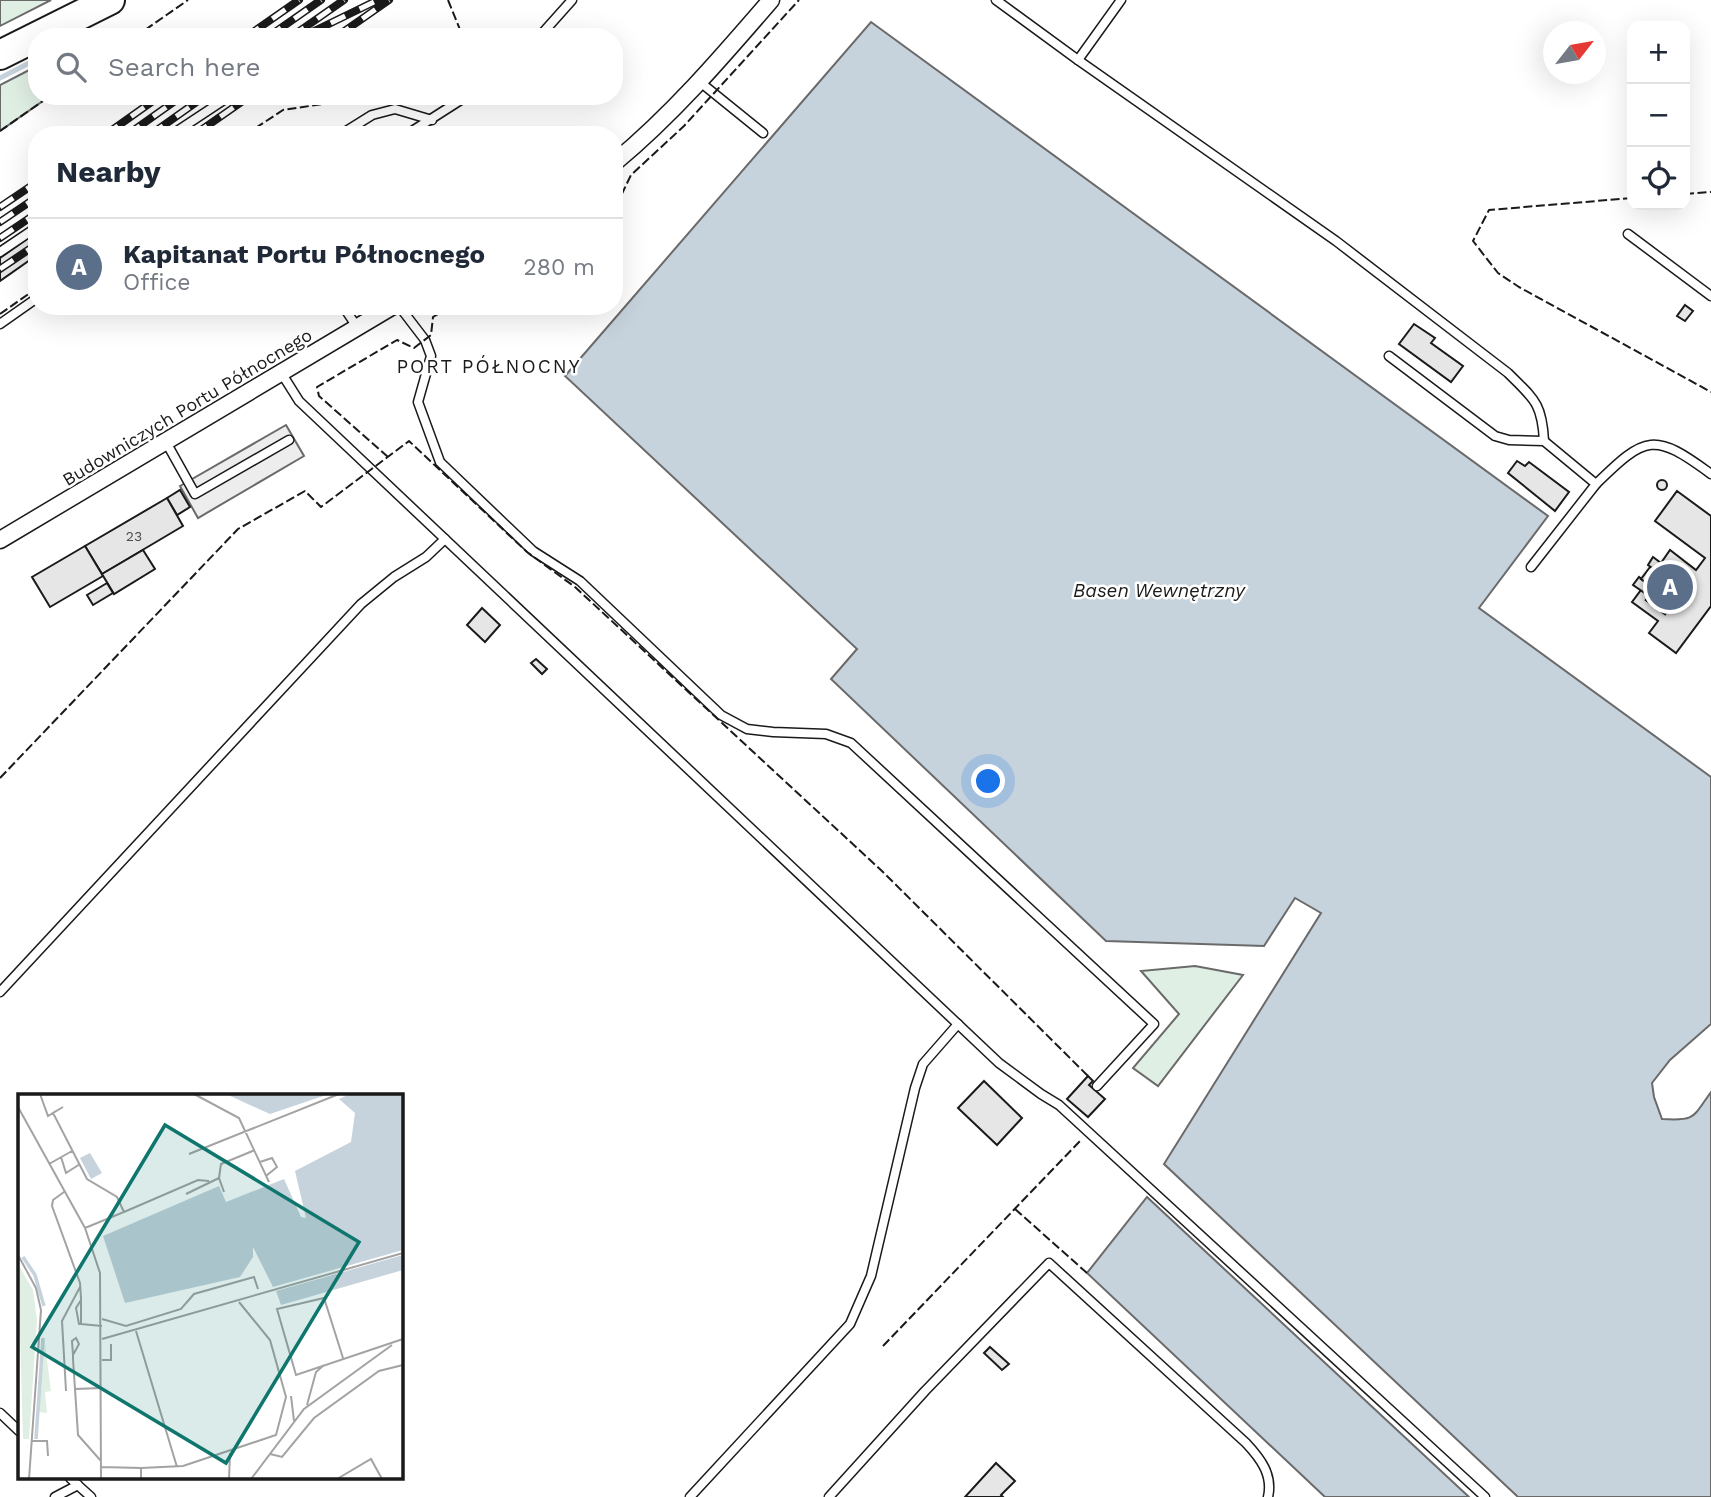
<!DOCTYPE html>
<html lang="en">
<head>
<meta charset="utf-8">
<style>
	:root { --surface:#fff; --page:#f2f2f3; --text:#1f2937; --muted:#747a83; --line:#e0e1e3; --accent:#2563eb }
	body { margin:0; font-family:"Work Sans",sans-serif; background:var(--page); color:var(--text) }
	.controls { position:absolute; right:21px; top:21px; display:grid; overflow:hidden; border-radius:14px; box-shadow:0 7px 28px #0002 }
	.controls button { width:63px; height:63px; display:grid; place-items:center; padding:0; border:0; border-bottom:2px solid var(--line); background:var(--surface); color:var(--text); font:35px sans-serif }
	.compass { position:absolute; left:1543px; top:21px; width:63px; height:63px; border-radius:50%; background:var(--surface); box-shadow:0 7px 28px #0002; rotate:59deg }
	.you { position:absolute; left:989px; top:782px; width:24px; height:24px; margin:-18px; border:5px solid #fff; border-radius:50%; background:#1a73e8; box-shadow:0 0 0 10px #1a73e833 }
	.badge { display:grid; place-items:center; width:46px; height:46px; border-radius:50%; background:var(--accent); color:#fff; font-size:23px; font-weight:700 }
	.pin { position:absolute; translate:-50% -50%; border:4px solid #fff; box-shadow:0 2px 7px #0006 }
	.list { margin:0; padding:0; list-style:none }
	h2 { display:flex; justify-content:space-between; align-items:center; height:91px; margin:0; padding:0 28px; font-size:30px }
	h2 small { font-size:23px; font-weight:400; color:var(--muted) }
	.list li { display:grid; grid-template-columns:46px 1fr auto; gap:21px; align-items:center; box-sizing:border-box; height:98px; padding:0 28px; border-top:2px solid var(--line) }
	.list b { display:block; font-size:26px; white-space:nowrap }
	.list p { margin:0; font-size:23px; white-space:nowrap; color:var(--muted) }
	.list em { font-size:23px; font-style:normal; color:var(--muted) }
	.icon { flex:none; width:38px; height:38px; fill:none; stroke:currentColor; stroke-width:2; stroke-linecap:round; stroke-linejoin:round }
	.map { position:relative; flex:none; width:1711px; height:1497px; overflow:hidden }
	.search { position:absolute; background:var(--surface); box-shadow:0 7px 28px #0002; left:28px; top:28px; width:595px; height:77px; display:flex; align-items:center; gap:18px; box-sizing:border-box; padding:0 24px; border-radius:28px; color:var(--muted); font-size:26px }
	.panel { position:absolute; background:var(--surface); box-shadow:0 7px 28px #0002; left:28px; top:126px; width:595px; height:189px; border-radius:28px }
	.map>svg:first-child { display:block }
	.green { fill:#e0efe3; stroke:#6a6a6a; stroke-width:2 }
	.parking { fill:#ededed; stroke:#6a6a6a; stroke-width:2 }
	.water { fill:#c6d2dc; stroke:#6a6a6a; stroke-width:2 }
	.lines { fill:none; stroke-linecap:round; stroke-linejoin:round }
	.stream { stroke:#c6d2dc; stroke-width:5 }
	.building { fill:#e6e6e6; stroke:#1a1a1a; stroke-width:2 }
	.lane-casing { stroke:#1a1a1a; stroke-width:11 }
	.street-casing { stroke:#1a1a1a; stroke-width:19 }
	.highway-casing { stroke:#1a1a1a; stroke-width:32 }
	.lane { stroke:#fff; stroke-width:8 }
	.street { stroke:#fff; stroke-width:16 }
	.highway { stroke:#fff; stroke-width:28 }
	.rail-casing { stroke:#1a1a1a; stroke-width:8 }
	.rail { stroke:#fff; stroke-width:5; stroke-dasharray:16; stroke-linecap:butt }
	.fence { stroke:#1a1a1a; stroke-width:2; stroke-dasharray:9 3.5; stroke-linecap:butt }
	.labels { text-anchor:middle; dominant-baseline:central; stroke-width:5; stroke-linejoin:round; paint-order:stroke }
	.number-label { font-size:14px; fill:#4d4d4d }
	.street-label { font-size:18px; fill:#1a1a1a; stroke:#fff }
	.neighbourhood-label { font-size:19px; letter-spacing:2px; fill:#1a1a1a; stroke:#fff }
	.water-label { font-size:19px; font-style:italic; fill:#1a1a1a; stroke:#fff }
	.inset-river { fill:none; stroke:#c6d2dc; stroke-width:3.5 }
	.inset-road { fill:none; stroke:#a3a3a3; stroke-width:2 }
	.view { fill:#0f766e; fill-opacity:0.15; stroke:#0f766e; stroke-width:3.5 }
	.inset-edge { fill:none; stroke:#1a1a1a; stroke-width:3.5 }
</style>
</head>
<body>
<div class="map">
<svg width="1711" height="1497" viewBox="0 0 1711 1497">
	<rect width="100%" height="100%" fill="#fff"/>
	<g class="green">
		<path d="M0 0H51L0 26Z"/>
		<path d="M37 66V96H50L0 131V85Z"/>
		<path d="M1195 966 1243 975 1158 1086 1133 1068 1179 1014 1141 971Z"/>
	</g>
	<path class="parking" d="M286 425 304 456 198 518 180 486Z"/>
	<g class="water">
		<path d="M871 22 1548 516 1479 608 1711 777V1024L1670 1060 1652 1083 1654 1097 1662 1119C1696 1121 1692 1118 1711 1092V1497H1518L1164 1164 1321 913 1295 898 1264 946 1106 941 831 679 857 649 565 376Z"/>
		<path d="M1147 1197 1469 1497H1325L1087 1273Z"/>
	</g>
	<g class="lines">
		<g class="stream">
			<path d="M81 37 85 35"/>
			<path d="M0 78 37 59"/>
		</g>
	</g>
	<g class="building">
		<path d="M37 232V255L0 281V258Z"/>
		<path d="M1685 305 1693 311 1685 321 1677 316Z"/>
		<path d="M1414 324 1435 338 1431 343 1463 366 1451 382 1399 344Z"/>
		<path d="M1517 461 1525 466 1529 462 1569 492 1555 511 1508 473Z"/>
		<circle cx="1662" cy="485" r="5"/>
		<path d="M180 490 190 507 177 515 167 498Z"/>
		<path d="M1677 491 1711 516V606L1676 653 1649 633 1658 621 1632 602 1641 590 1649 596 1646 600 1665 614 1691 578 1672 564 1669 569 1661 563 1670 550 1696 570 1705 558 1655 521Z"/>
		<path d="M167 498 183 526 102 574 85 546Z"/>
		<path d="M85 546 103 576 50 607 32 577Z"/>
		<path d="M143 550 155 569 114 594 102 574Z"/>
		<path d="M1653 557 1669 569 1672 564 1691 578 1665 614 1646 600 1649 596 1633 585 1639 577 1654 589 1663 576 1648 565Z"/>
		<path d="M1650 567 1663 576 1654 589 1641 579Z"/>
		<path d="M107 583 113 593 93 605 87 595Z"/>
		<path d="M482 608 500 625 485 642 467 625Z"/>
		<path d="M536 659 547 669 542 674 531 663Z"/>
		<path d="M1088 1076 1093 1081 1089 1085 1105 1099 1088 1117 1067 1099Z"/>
		<path d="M984 1081 1022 1118 997 1145 958 1108Z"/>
		<path d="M990 1347 1009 1364 1002 1370 984 1353Z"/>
		<path d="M996 1463 1015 1481 1001 1495 1003 1497H965Z"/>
	</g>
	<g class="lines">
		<g class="lane-casing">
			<g id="lane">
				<path d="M996 0 1078 60 1121 0"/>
				<path d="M539 37 572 0"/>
				<path d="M1078 60 1336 241 1508 373C1534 399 1542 403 1544 441"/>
				<path d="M700 82 763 133"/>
				<path d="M171 135 230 96"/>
				<path d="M340 135 372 115 395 109 432 120"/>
				<path d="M406 135 467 96"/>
				<path d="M1628 234 1711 296"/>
				<path d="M0 252 37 227"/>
				<path d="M343 306 357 327"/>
				<path d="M399 306 425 340 431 356 418 402 440 462 533 551 580 581 721 715 747 729 773 732 826 734 851 743 1154 1024 1097 1086"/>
				<path d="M0 324 37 298"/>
				<path d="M1389 356 1495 436 1509 440 1544 441 1596 484 1531 567"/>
				<path d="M282 374 299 401 999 1063 1041 1094 1059 1105 1485 1497"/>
				<path d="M166 442 195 494 289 440"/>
				<path d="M1596 484C1646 435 1654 432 1711 474"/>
				<path d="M0 992 361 604 394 577 426 557 445 539"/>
				<path d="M0 1413 19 1431"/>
				<path d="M70 1478 91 1497"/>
				<path d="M55 1497 78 1485"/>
				<path d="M690 1497 850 1324 871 1276 915 1088 923 1064 958 1024"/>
				<path d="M829 1497 925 1391 1049 1263 1246 1443C1261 1459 1273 1475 1268 1497"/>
			</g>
		</g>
		<g class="street-casing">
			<g id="street">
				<path d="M614 163C673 114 721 58 771 0"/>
				<path d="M0 540 393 306"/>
			</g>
		</g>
		<g class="highway-casing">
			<path id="highway" d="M0 55 110 0"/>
		</g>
		<use href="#lane" class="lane"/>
		<use href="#street" class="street"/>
		<use href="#highway" class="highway"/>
		<g class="rail-casing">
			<g id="rail">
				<path d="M246 37 299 0"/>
				<path d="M268 37 321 0"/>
				<path d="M291 37 344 0"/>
				<path d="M302 37 378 0"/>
				<path d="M336 37 389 0"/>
				<path d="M105 135 160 96"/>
				<path d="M127 135 182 96"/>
				<path d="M150 135 205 96"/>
				<path d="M194 135 250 96"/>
				<path d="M0 207 37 182"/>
				<path d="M0 222 37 197"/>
				<path d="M0 238 37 213"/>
				<path d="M0 269 37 244"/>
			</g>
		</g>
		<use href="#rail" class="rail"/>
		<g class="fence">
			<path d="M448 0 463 37"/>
			<path d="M135 37 188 0"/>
			<path d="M0 131 50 96"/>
			<path d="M245 135 283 110 376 96"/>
			<path d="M1685 194 1711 192"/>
			<path d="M1632 198 1489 210 1473 241 1498 273 1519 287 1711 392"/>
			<path d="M614 204 618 202 631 175 684 126 799 0"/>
			<path d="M0 314 37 288"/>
			<path d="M388 457 319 396 317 387 397 340 414 348 431 335 433 317 452 306"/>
			<path d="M0 778 238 529 305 491 321 507 409 441 527 552 575 587 883 872 1088 1076"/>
			<path d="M1015 1209 1087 1273"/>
			<path d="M883 1346 1080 1141"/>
		</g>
	</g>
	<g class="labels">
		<g class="number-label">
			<text x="134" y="536">23</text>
		</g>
		<g class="street-label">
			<text transform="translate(187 407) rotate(-31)">Budowniczych Portu Północnego</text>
		</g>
		<g class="neighbourhood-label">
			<text x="489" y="366">PORT PÓŁNOCNY</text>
		</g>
		<g class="water-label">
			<text x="1159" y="590">Basen Wewnętrzny</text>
		</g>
	</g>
	<g transform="translate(18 1094)">
		<rect width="385" height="385" fill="#fff"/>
		<path d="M0 170 15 196 19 226 11 345H5ZM26 242 33 297 27 298 29 319 20 318Z" fill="#e0efe3"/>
		<path d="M208 0H311L252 20ZM332 0H385V156L255 193 235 153V163L222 183 107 209 85 142 201 92 208 108 266 85 283 123 288 124 277 77 333 48 337 19 321 5ZM72 59 84 79 73 85 62 64ZM385 161V176L263 211 258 197Z" fill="#c6d2dc"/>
		<path class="inset-river" d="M5 163 17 181 26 212M18 345 25 244"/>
		<path class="inset-road" d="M22 0 30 22 35 19M176 0 221 24 251 88M0 13 67 134 82 179 83 385M45 13 35 19 69 85 99 103 106 118 67 134M171 60 321 0M43 63 48 79 62 70M242 68 254 64 259 73 248 82M31 70 54 57M201 84 203 70 237 56M46 98 35 106 34 112 62 189 63 204V230H61L58 214 63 206M168 100 201 84 206 98M106 118 180 86 191 87M0 161 18 194 23 216 11 385M84 225 108 232 163 215 176 200 236 183 240 195M63 230 84 232M118 237 159 373M84 245 385 159M55 261 61 250 58 244 54 247 55 261V265L57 295M325 264 306 204 259 215 278 281 385 245M84 266H93V250M48 297 44 227 62 193M273 302 276 327M289 311 298 278 306 271M14 347H29L30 362M252 360 264 363 296 324 361 277 385 271M83 367 60 341 57 295 84 294M83 373 123 374V385M123 374 165 372 258 341 268 303 252 246 221 208M211 385 212 359M233 385 286 315 374 251M319 385 353 365 364 385"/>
		<path class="view" d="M147 31 341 148 208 369 14 253Z"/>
		<rect width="385" height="385" class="inset-edge"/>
	</g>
</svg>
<div class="controls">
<button>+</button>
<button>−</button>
<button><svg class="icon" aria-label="locate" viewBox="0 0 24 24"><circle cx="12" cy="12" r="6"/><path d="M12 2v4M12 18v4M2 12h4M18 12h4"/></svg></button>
</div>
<svg class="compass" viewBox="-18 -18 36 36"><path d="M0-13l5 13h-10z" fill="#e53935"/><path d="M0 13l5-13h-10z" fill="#747a83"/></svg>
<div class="you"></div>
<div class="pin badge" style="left:1670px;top:587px;background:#5c6f8a">A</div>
<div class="search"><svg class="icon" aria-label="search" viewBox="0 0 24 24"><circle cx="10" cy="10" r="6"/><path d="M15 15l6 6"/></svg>Search here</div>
<section class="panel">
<h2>Nearby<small></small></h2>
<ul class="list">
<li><span class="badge" style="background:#5c6f8a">A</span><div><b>Kapitanat Portu Północnego</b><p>Office</p></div><em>280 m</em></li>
</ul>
</section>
</div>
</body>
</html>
